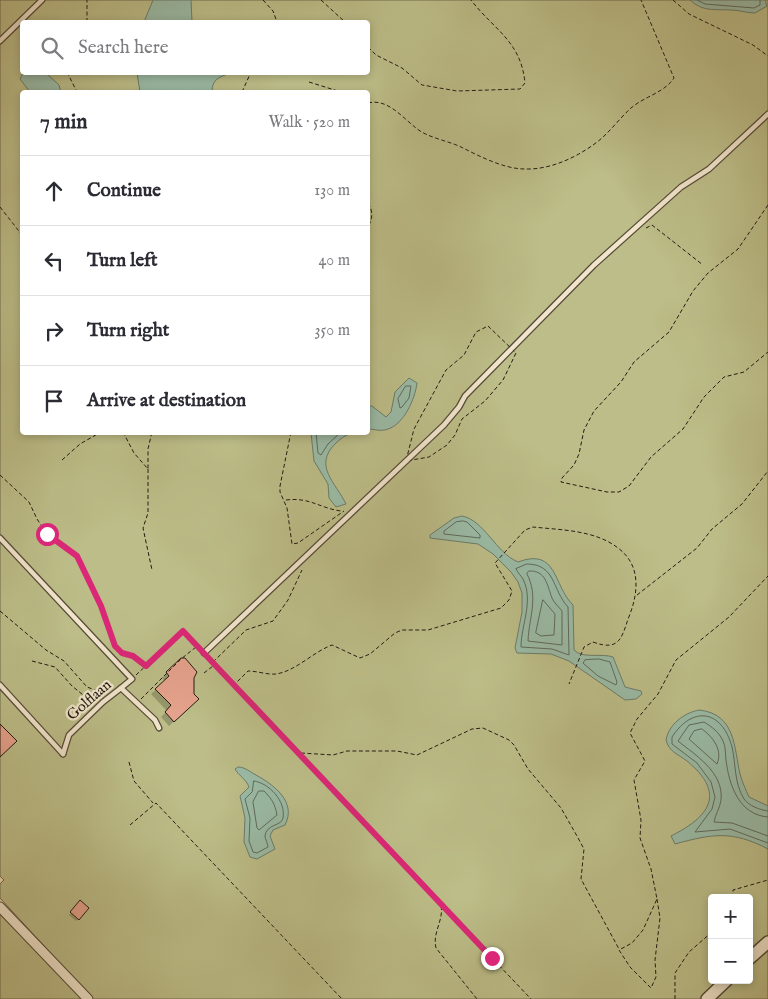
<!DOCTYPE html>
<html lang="en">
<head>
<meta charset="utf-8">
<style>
	:root { --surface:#fff; --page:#f7f7f7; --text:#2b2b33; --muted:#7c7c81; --line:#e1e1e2 }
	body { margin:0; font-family:"IM FELL English",serif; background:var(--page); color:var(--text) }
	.controls { position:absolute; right:15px; bottom:15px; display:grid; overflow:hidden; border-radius:5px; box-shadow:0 2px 8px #0003 }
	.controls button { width:45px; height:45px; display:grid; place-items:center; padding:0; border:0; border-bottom:1px solid var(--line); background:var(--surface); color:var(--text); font:25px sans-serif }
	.stop { position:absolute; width:15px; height:15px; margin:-11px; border:4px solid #db2777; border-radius:50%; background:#fff }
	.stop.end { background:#db2777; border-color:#fff; box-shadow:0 1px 5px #0008 }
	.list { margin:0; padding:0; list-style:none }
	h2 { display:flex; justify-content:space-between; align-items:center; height:65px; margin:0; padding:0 20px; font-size:21px }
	h2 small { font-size:16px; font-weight:400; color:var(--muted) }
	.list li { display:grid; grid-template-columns:32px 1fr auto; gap:15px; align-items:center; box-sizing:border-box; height:70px; padding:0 20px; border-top:1px solid var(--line) }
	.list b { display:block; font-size:19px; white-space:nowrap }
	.list em { font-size:16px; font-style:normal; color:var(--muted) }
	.icon { flex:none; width:28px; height:28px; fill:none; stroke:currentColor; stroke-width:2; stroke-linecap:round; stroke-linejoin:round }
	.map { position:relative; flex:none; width:768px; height:999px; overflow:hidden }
	.search { position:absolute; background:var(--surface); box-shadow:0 2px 8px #0003; left:20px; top:20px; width:350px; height:55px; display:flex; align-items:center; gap:12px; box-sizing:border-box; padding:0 18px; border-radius:5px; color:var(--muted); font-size:19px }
	.panel { position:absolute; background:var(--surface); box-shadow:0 2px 8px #0003; left:20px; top:90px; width:350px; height:345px; border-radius:5px }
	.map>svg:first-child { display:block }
	.green { fill:#bcbd88; stroke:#706c4d; fill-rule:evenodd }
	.water { fill:#9abba6; stroke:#6b7b6b }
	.shadow { fill:#0003 }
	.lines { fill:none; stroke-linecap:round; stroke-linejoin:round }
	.shore { stroke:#5f6a5c; stroke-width:1 }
	.building { fill:#e5a28c; stroke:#241a12 }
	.service-casing { stroke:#564a3a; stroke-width:7 }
	.minor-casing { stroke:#564a3a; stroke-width:11 }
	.tertiary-casing { stroke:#564a3a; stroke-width:14 }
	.path { stroke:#241a12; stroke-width:1; stroke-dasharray:4 2.5; stroke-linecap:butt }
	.service { stroke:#f1e6cc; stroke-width:4.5 }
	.minor { stroke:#f1e6cc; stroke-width:9 }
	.tertiary { stroke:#f1e6cc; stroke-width:11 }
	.route { stroke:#db2777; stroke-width:6 }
	.labels { text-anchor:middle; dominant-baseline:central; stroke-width:4.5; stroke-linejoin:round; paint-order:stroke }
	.street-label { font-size:15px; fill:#241a12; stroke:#f1e6cc }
</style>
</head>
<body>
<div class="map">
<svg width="768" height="999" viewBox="0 0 768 999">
	<rect width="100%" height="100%" fill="#ead8b1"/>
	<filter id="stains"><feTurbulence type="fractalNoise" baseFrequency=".004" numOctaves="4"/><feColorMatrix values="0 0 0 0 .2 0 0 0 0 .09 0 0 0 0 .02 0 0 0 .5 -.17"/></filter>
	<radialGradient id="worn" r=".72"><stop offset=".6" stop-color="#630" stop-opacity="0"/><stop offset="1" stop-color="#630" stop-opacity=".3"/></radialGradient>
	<g class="green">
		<path d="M0 0H768V999H93L0 898V884L4 880 0 876ZM22 22H368V72H22ZM22 92H368V432H22ZM712 898H749V980H712Z"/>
		<path d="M0 910 83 999H0Z"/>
	</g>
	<g class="water">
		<path d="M153 0H191L192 22H144Z"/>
		<path d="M690 0H765L767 6 755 13C747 13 739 10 731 10 714 9 703 12 690 0Z"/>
		<path d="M23 73H46L59 85 61 92H30L20 79Z"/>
		<path d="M137 73V72L231 73C219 77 212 79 212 92H140Z"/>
		<path d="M409 378 417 383C415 399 404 424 388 429 380 432 375 429 368 429V406H372L386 417 391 412 395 392Z"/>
		<path d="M311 433H352C345 435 340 439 335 444 313 466 336 483 346 504L336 507 329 498 328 484 314 461Z"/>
		<path d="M462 516C484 520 496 553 518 562 558 547 553 586 573 605L574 650C582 659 602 653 613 657L625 687 641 691 642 694 636 699 625 700 569 661 551 654 517 653 515 648 522 612V593L518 582 511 572 493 554 478 544 430 538V535L454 518Z"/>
		<path d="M699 710C736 714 734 748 740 774 742 782 746 790 749 797L768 806V849C732 830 712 834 675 844L671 836C709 817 727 794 687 761 678 754 669 752 666 740 669 724 684 713 699 710Z"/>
		<path d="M238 767C245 767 250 772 256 775 274 785 297 802 285 825L273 830 270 836 275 849 257 859 250 857 244 842 245 818 240 796 249 787C246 779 239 776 235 769Z"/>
	</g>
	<g class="shadow">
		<path d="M182 659 193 678 192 695 197 699 169 726 161 717 167 711 151 694 165 681 162 678Z"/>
		<path d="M81 902 88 908 76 921 69 915Z"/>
	</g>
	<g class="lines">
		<g class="shore">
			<path d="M697 0 705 4 754 8 760 5V0"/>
			<path d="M406 386H411L409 398 402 407 400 408 398 399Z"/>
			<path d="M316 432 318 453 321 455 328 444 341 432"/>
			<path d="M463 521 467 522 480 535V538L444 534V531L456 522Z"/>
			<path d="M527 564C556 564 552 590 568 607L569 655 552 649 521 647C521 625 534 601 523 579 521 576 518 573 516 569Z"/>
			<path d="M529 571C546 570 547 585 552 598 554 603 559 607 562 611V645L528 641C529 617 539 597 527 574Z"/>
			<path d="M543 600 555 614 554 635 541 636 536 633Z"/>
			<path d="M599 659 610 662 617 682 616 685 598 676 583 663 585 660Z"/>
			<path d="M702 729C713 737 723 750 717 764L689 739 694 731Z"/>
			<path d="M254 781C269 783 286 801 283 818 282 826 266 824 265 836 265 839 268 844 268 847L257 853 253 852 249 841 250 818 245 799 252 792Z"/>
			<path d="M259 791H264C272 799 275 804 277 815L259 830 257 828 253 802Z"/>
			<path d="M768 811C760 810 749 806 744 799 734 783 736 764 732 747 722 710 693 705 672 737V744L697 763 711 782 715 797 712 809 695 832 730 829 768 843"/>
			<path d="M768 817C739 815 729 785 726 760 725 753 726 747 723 741 719 732 712 727 704 722L689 725 678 741C695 755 724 772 721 800 720 808 715 815 714 822L732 823 768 836"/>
		</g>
	</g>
	<g class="building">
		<path d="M181 658H185L197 672 194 678V694L199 699 174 722 165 712 171 705 155 689 169 676 166 672Z"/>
		<path d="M0 724 17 741 0 757Z"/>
		<path d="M80 900 89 908 79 920 70 912Z"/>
	</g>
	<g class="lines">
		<g class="service-casing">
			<g id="service">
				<path d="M0 41 42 0"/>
				<path d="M0 538 132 679 121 688"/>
				<path d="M204 653 444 425 459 407 465 396 594 265 681 187 709 169 768 114"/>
				<path d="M0 685 63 754"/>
				<path d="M63 754 69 735 103 702 121 688 155 720 159 728"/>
			</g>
		</g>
		<g class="minor-casing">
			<path id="minor" d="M0 907 88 999"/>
		</g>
		<g class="tertiary-casing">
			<g id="tertiary">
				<path d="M749 959 768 942"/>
				<path d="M707 999 727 980"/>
			</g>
		</g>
		<g class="path">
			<path d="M263 0 273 11 277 22"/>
			<path d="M321 0 345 22"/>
			<path d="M673 0 689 14 753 45 768 56"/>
			<path d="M87 22V0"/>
			<path d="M368 47 376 55 402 68 422 85 457 91 520 89 525 83C521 41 494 30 471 0"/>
			<path d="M67 72 77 92"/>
			<path d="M309 82 341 92"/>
			<path d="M242 92 251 72"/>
			<path d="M368 103C387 98 402 117 416 128 428 138 446 140 461 147 479 156 504 169 525 169 552 170 582 155 602 138 612 129 621 117 631 108 645 96 664 93 674 78L641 0"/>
			<path d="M368 203C373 211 373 218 368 227"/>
			<path d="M768 205 738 249 708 273 693 291 669 332 634 362 621 382 594 411 584 430 579 454 574 465 562 478 561 482 607 492H619L629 486 651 457 683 429 704 397 724 377 744 372 768 352"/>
			<path d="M0 207 22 235"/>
			<path d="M646 228 652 225 703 265"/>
			<path d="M488 326 516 353 503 380 485 401 462 419 455 435 447 445 429 457 406 461 414 429 446 370 464 355 476 332Z"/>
			<path d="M123 432 134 453 148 469V449L152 432"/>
			<path d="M291 432 280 486V492L287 508 292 544 298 543 344 511"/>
			<path d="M62 460 80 444 101 432"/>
			<path d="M148 469V513L143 528 152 570"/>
			<path d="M0 475 29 502 37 519 47 534 77 556 101 606 115 646 122 653 133 656 145 665"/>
			<path d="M286 500C310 497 319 508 341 511"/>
			<path d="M637 595 697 548 712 529 742 504 768 471"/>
			<path d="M0 611 46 650 64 661 87 687 103 693"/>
			<path d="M208 659 531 999"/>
			<path d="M32 661 55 667 72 686 93 703"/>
			<path d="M213 662 246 630 273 621 288 600 302 570"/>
			<path d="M204 673 213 666"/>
			<path d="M136 675 183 631 199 649"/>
			<path d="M233 686 248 671C257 671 268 675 276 674 296 671 313 652 332 645L360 658 370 654 395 633 402 630H428L501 608 509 600 512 591 495 563 525 530 533 527C561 530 595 530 618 548 640 564 639 590 630 614 622 634 622 653 593 642L584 647 569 684"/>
			<path d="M141 699 181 659 196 647"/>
			<path d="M301 753 333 755 347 751H397L417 755 472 729 483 728 509 740 514 745 528 769 561 808 577 836 584 849 581 879 619 949"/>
			<path d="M129 762 134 781 153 803"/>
			<path d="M130 825 156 803 342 999"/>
			<path d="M733 898V890L768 880"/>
			<path d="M657 899 660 918 655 960 656 977 651 988 630 967 619 950 632 943 643 930 657 899 651 869 640 838 641 820 634 780 645 761 630 733 637 719 658 694 676 660 729 617 768 576"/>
			<path d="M441 906C444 920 432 933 436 948L477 999"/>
			<path d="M675 999V973L689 952 712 932"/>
		</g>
		<use href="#service" class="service"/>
		<use href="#minor" class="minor"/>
		<use href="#tertiary" class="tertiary"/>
	</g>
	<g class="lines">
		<path class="route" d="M47 534 77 556 101 606 115 646 122 653 133 656 146 666 183 631 492 958"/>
	</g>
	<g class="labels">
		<g class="street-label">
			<text transform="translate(89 700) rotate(-41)">Golflaan</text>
		</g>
	</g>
	<rect width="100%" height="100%" filter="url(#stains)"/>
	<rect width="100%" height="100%" fill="url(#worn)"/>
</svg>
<div class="controls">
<button>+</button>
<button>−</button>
</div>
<div class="stop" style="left:47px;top:534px"></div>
<div class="stop end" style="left:492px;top:958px"></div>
<div class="search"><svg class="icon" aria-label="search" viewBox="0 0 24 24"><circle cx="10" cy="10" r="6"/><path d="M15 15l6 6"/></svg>Search here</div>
<section class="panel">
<h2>7 min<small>Walk · 520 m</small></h2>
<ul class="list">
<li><svg class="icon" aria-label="ahead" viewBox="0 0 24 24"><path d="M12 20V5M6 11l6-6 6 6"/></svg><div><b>Continue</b></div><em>130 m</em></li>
<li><svg class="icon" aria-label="left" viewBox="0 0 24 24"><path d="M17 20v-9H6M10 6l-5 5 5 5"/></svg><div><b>Turn left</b></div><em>40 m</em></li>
<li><svg class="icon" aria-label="right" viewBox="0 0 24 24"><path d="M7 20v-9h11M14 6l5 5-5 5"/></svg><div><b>Turn right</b></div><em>350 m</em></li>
<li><svg class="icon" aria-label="arrive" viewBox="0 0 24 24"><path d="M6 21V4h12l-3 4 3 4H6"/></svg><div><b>Arrive at destination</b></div></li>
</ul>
</section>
</div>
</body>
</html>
